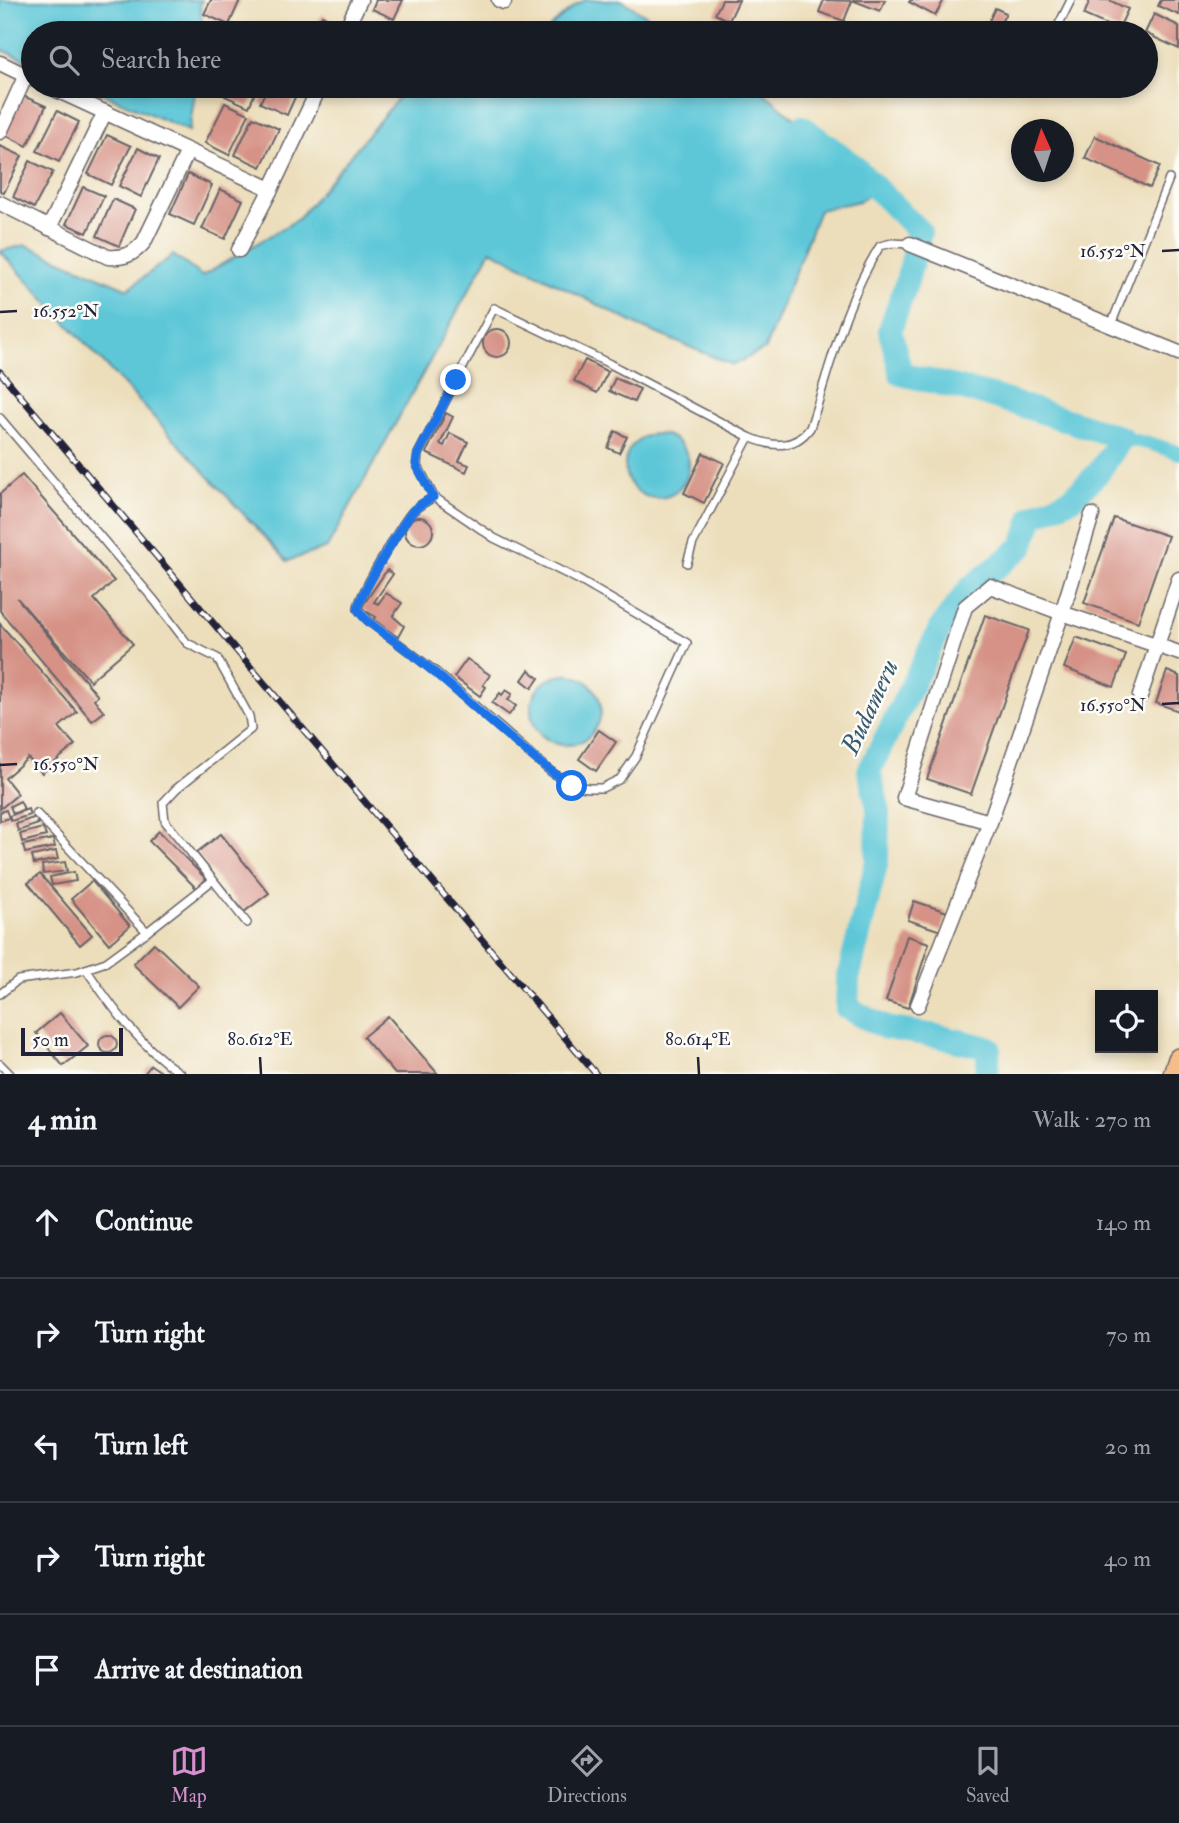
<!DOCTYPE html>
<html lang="en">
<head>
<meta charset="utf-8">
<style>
	:root { --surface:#171b24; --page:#242831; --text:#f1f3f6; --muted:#9ea1a6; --line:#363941; --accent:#d690ce }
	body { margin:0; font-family:"IM FELL Double Pica",serif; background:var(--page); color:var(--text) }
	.controls { position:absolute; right:21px; bottom:21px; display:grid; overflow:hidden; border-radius:0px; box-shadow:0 4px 10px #0003 }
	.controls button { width:63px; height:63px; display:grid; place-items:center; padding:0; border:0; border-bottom:2px solid var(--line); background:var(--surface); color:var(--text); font:35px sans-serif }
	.compass { position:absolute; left:1011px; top:119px; width:63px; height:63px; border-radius:50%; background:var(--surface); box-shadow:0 4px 10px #0003; rotate:357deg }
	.scale { position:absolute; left:21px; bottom:18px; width:102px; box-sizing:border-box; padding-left:7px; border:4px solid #22223b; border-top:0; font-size:19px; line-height:24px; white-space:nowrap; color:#22223b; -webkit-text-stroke:5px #fdfcf7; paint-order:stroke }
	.stop { position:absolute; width:21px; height:21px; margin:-16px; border:5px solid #1a73e8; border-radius:50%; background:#fff }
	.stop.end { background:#1a73e8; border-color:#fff; box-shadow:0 2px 7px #0008 }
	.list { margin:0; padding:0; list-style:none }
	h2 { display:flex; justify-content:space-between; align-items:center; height:91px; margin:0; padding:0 28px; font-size:30px }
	h2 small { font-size:23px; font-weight:400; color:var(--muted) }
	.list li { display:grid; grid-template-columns:46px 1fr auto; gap:21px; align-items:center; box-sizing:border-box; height:112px; padding:0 28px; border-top:2px solid var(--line) }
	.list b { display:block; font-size:26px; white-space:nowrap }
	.list em { font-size:23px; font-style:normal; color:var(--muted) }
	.icon { flex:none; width:38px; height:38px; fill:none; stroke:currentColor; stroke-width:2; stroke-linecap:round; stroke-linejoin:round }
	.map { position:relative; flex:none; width:1179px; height:1074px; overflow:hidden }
	.search { position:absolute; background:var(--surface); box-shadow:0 4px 10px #0003; left:21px; right:21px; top:21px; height:77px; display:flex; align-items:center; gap:18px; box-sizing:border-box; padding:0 24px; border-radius:38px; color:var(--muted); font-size:26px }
	.sheet { height:651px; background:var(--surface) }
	nav { display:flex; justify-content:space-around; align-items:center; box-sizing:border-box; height:98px; border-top:2px solid var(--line); background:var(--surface); font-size:19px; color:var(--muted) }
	nav a { display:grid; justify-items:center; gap:4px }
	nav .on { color:var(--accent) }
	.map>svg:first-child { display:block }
	.water { fill:#5dc7d8; stroke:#40748a; stroke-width:2 }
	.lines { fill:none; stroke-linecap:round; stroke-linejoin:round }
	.canal { stroke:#5dc7d8; stroke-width:14 }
	.river { stroke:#5dc7d8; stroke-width:24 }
	.building { fill:#d69286 }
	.service-casing { stroke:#696468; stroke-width:10 }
	.minor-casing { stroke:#696468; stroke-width:17 }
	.primary-casing { stroke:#696468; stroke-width:24 }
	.service { stroke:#fff; stroke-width:7 }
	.minor { stroke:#fff; stroke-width:14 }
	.primary { stroke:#f7bd88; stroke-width:21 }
	.rail-casing { stroke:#22223b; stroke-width:7 }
	.rail { stroke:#fdfcf7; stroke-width:4.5; stroke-dasharray:13; stroke-linecap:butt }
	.route { stroke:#1a73e8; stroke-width:9 }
	.ticks { fill:none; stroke:#22223b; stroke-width:2.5 }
	.labels { text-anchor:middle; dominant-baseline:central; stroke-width:5; stroke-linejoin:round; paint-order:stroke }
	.water-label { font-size:26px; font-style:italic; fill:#375c72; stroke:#fdfcf7 }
	.ticks-label { font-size:18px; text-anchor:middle; fill:#22223b; stroke:#fdfcf7; stroke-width:5; stroke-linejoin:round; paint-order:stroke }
</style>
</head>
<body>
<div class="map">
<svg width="1179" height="1074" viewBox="0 0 1179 1074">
	<rect width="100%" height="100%" fill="#fdfcf7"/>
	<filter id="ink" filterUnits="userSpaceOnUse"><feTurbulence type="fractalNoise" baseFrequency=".0143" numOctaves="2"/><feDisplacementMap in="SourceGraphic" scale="14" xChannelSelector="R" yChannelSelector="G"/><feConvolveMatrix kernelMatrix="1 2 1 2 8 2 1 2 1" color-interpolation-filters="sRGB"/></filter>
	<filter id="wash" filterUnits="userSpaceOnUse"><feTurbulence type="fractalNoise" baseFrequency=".00686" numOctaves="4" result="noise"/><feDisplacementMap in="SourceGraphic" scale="28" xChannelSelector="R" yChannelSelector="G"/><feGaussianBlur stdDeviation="1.57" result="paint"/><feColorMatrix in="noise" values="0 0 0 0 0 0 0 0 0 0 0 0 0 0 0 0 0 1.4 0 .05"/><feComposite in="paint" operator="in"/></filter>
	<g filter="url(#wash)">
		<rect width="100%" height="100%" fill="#ecdebb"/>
		<g class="water">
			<path d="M0 0H202L200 5 203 33H33V63L0 49Z"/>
			<path d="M585 0H621L675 33H544L573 7Z"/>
			<path d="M85 86H196L189 131Z"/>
			<path d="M408 86H756L879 189 859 201 819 210 765 349 733 365 641 327 491 250 327 548 287 561 0 251 26 245 128 289 173 255 202 276 298 219Z"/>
			<circle cx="657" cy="466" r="32"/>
			<circle cx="566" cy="710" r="35"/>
		</g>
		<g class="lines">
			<path class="canal" d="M1122 438 1152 444 1179 453"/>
			<path class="river" d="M802 127 852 164 920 232 907 281 890 330 901 374 992 396 1122 438 1098 473 1071 499 1033 516 1023 546 970 588 941 627 869 771 878 808 877 861 848 979 847 1008 886 1028 937 1036 989 1048 987 1074"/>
		</g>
		<g id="blocks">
			<g class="building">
				<path d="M211 0H240L229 25 204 14Z"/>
				<path d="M376 0H403L394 19 372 9Z"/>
				<path d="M722 0H739L729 21 715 14Z"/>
				<path d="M824 0 852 1 844 21 819 12Z"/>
				<path d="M852 0H885L880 11Z"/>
				<path d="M911 0H944L935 16 909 2Z"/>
				<path d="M1090 0H1109L1128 9 1118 30 1084 15Z"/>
				<path d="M1161 0H1179V15L1158 6Z"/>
				<path d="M995 8 1006 13 996 32 986 28Z"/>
				<path d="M1154 14 1179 26V49L1145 33Z"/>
				<path d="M322 15 328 18 321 33H313Z"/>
				<path d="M230 86H258L249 107 225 96Z"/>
				<path d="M268 86H300L287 115 260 103Z"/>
				<path d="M23 96 46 106 27 146 3 134Z"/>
				<path d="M225 103 249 114 229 155 205 143Z"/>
				<path d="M57 111 79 122 59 162 37 151Z"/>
				<path d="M253 117 279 129 261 167 235 155Z"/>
				<path d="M107 135 131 146 111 185 88 174Z"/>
				<path d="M1095 136 1160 166 1150 188 1085 158Z"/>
				<path d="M0 146 22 156 4 193 0 191Z"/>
				<path d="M138 148 159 159 141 197 119 186Z"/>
				<path d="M30 161 53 172 34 208 13 197Z"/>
				<path d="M188 174 212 185 194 225 170 214Z"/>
				<path d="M83 187 104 196 87 233 66 224Z"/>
				<path d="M220 189 243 200 225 239 202 229Z"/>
				<path d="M113 199 135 209 119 246 97 236Z"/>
				<circle cx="497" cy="343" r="14"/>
				<path d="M585 360 608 372 597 393 574 381Z"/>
				<path d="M615 378 640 389 634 402 609 391Z"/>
				<path d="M446 413 453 417 440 444 444 446 450 433 468 442 459 461 469 465 466 472 426 453Z"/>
				<path d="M615 431 627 437 619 453 608 448Z"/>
				<path d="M703 453 724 463 704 503 684 493Z"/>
				<path d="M22 475 114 581 94 599 133 644 90 681 17 598 98 696 94 699 104 712 92 721 0 611V494Z"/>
				<circle cx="419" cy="531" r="14"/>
				<path d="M1114 518 1168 536 1138 622 1084 603Z"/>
				<path d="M387 570 393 574 374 602 378 604 386 593 402 603 393 616 404 626 398 637 373 621 376 617 361 608Z"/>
				<path d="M985 615 1029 630 971 794 927 779Z"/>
				<path d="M0 624 77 712 59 727 75 745 42 773 28 758 5 778 18 794 0 809Z"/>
				<path d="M1076 637 1126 655 1114 687 1064 668Z"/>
				<path d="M467 659 490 675 483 685 486 687 480 696 454 677Z"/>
				<path d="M529 670 539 678 532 688 522 680Z"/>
				<path d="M1167 671 1179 676V711L1156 703Z"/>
				<path d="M506 690 512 694 508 700 516 706 509 715 492 703 500 693 502 695Z"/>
				<path d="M599 730 616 742 596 771 579 759Z"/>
				<path d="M20 801 24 809 13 814 10 806Z"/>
				<path d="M28 809 30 815 11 821 9 816Z"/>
				<path d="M6 810 9 818 0 821V812Z"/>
				<path d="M36 817 38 824 18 831 16 824Z"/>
				<path d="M43 828 46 836 22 842 20 834Z"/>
				<path d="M159 831 206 879 197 889 149 841Z"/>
				<path d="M221 834 269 893 244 912 196 853Z"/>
				<path d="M53 839 55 847 25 853 23 845Z"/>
				<path d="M56 851 58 859 34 864 32 856Z"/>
				<path d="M65 862 67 871 43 874 42 865Z"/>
				<path d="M74 872 76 881 52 885 50 877Z"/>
				<path d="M40 874 92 935 80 945 28 883Z"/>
				<path d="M92 881 130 926 109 944 71 899Z"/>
				<path d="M914 901 947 912 941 931 908 920Z"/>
				<path d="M907 936 929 943 908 1008 886 1001Z"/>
				<path d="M154 943 199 986 178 1007 133 964Z"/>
				<path d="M60 1013 88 1046 63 1066 36 1033Z"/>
				<path d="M388 1016 438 1074H395L363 1037Z"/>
				<circle cx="108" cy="1044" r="9"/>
				<path d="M151 1065 164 1074H144Z"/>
			</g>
		</g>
	</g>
	<g filter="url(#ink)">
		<use href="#blocks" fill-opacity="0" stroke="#696468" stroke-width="2"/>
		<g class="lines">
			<g class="service-casing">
				<g id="service">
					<path d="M1057 28 1071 0"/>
					<path d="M1111 325 1169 179"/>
					<path d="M0 418 155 601 187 643 217 658 249 716 251 729 176 789 163 803 165 821 213 880 147 932"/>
					<path d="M434 497C426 502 417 506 411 513 401 526 357 597 358 609L369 621 436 672 550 771 572 786 590 788H602L620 779 636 756 687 643 577 579 494 538 434 497 417 464 418 454 494 308 610 364 749 437"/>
					<path d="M687 563 693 543 749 437C772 447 794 450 810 428 830 367 845 301 880 246L892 243 910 244"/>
					<path d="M213 880 247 923"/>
					<path d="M86 969C113 1009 140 1046 181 1074"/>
					<path d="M0 994 18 980 77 972 106 962 147 932 36 813"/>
					<path d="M0 1064 10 1074"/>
				</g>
			</g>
			<g class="minor-casing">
				<g id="minor">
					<path d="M499 0 504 2"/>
					<path d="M344 33 360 0"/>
					<path d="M0 63 33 79"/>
					<path d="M48 86 271 189"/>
					<path d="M0 132 26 75"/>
					<path d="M0 203 108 257C124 258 133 255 144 242L188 151"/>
					<path d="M49 228 105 112"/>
					<path d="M910 244 1179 353"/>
					<path d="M239 250 271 189 320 86"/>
					<path d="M1140 696 1179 579"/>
					<path d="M990 822 904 798 965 607 990 586 1062 613 1179 653"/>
					<path d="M918 1005 990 822 1062 613 1092 515"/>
				</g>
			</g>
			<g class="primary-casing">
				<path id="primary" d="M1174 1074 1179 1059"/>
			</g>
			<use href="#service" class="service"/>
			<use href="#minor" class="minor"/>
			<use href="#primary" class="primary"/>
			<g class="rail-casing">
				<path id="rail" d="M0 372 596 1074"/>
			</g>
			<use href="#rail" class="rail"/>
		</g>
	</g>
	<g class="lines" filter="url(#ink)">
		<path class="route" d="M456 380 418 454 416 464 433 497C426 501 417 506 412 512 404 522 355 602 358 609 363 621 388 636 399 644 458 688 511 745 572 786"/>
	</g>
	<path class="ticks" d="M1162 251 1179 250M0 312 17 311M1162 704 1179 703M0 765 17 764M260 1057 261 1074M698 1057 699 1074"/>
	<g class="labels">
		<g class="water-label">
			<text transform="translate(870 707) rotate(-65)">Budameru</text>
		</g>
	</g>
	<g class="ticks-label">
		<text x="1113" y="257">16.552°N</text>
		<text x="66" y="317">16.552°N</text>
		<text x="1113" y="711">16.550°N</text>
		<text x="66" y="770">16.550°N</text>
		<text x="260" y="1045">80.612°E</text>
		<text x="698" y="1045">80.614°E</text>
	</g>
</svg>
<div class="controls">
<button><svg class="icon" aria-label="locate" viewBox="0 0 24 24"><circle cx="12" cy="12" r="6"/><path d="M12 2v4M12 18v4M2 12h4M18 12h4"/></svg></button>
</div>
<svg class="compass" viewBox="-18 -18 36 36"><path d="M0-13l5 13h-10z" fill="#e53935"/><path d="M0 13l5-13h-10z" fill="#9ea1a6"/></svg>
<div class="scale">50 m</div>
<div class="stop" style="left:572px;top:786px"></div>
<div class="stop end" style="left:456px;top:380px"></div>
<div class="search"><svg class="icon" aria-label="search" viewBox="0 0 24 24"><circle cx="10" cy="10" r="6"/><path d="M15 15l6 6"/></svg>Search here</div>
</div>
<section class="sheet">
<h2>4 min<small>Walk · 270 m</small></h2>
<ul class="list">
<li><svg class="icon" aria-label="ahead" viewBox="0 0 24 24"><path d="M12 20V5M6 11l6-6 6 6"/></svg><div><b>Continue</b></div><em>140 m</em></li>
<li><svg class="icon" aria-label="right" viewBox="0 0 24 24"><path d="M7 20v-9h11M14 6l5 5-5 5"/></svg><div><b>Turn right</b></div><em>70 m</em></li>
<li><svg class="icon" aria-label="left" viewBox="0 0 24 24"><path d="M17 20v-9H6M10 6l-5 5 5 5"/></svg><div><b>Turn left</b></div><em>20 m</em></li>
<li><svg class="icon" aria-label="right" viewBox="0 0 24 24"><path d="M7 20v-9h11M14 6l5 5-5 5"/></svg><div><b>Turn right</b></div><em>40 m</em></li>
<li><svg class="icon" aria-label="arrive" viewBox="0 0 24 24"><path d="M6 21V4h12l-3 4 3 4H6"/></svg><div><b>Arrive at destination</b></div></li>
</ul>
</section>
<nav>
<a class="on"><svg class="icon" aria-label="map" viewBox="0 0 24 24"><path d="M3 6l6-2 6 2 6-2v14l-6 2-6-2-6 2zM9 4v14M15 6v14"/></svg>Map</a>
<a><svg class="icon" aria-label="directions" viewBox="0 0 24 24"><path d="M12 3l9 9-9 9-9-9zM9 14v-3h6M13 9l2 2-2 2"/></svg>Directions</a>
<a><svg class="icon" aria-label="saved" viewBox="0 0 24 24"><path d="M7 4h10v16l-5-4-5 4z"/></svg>Saved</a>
</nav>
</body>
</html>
